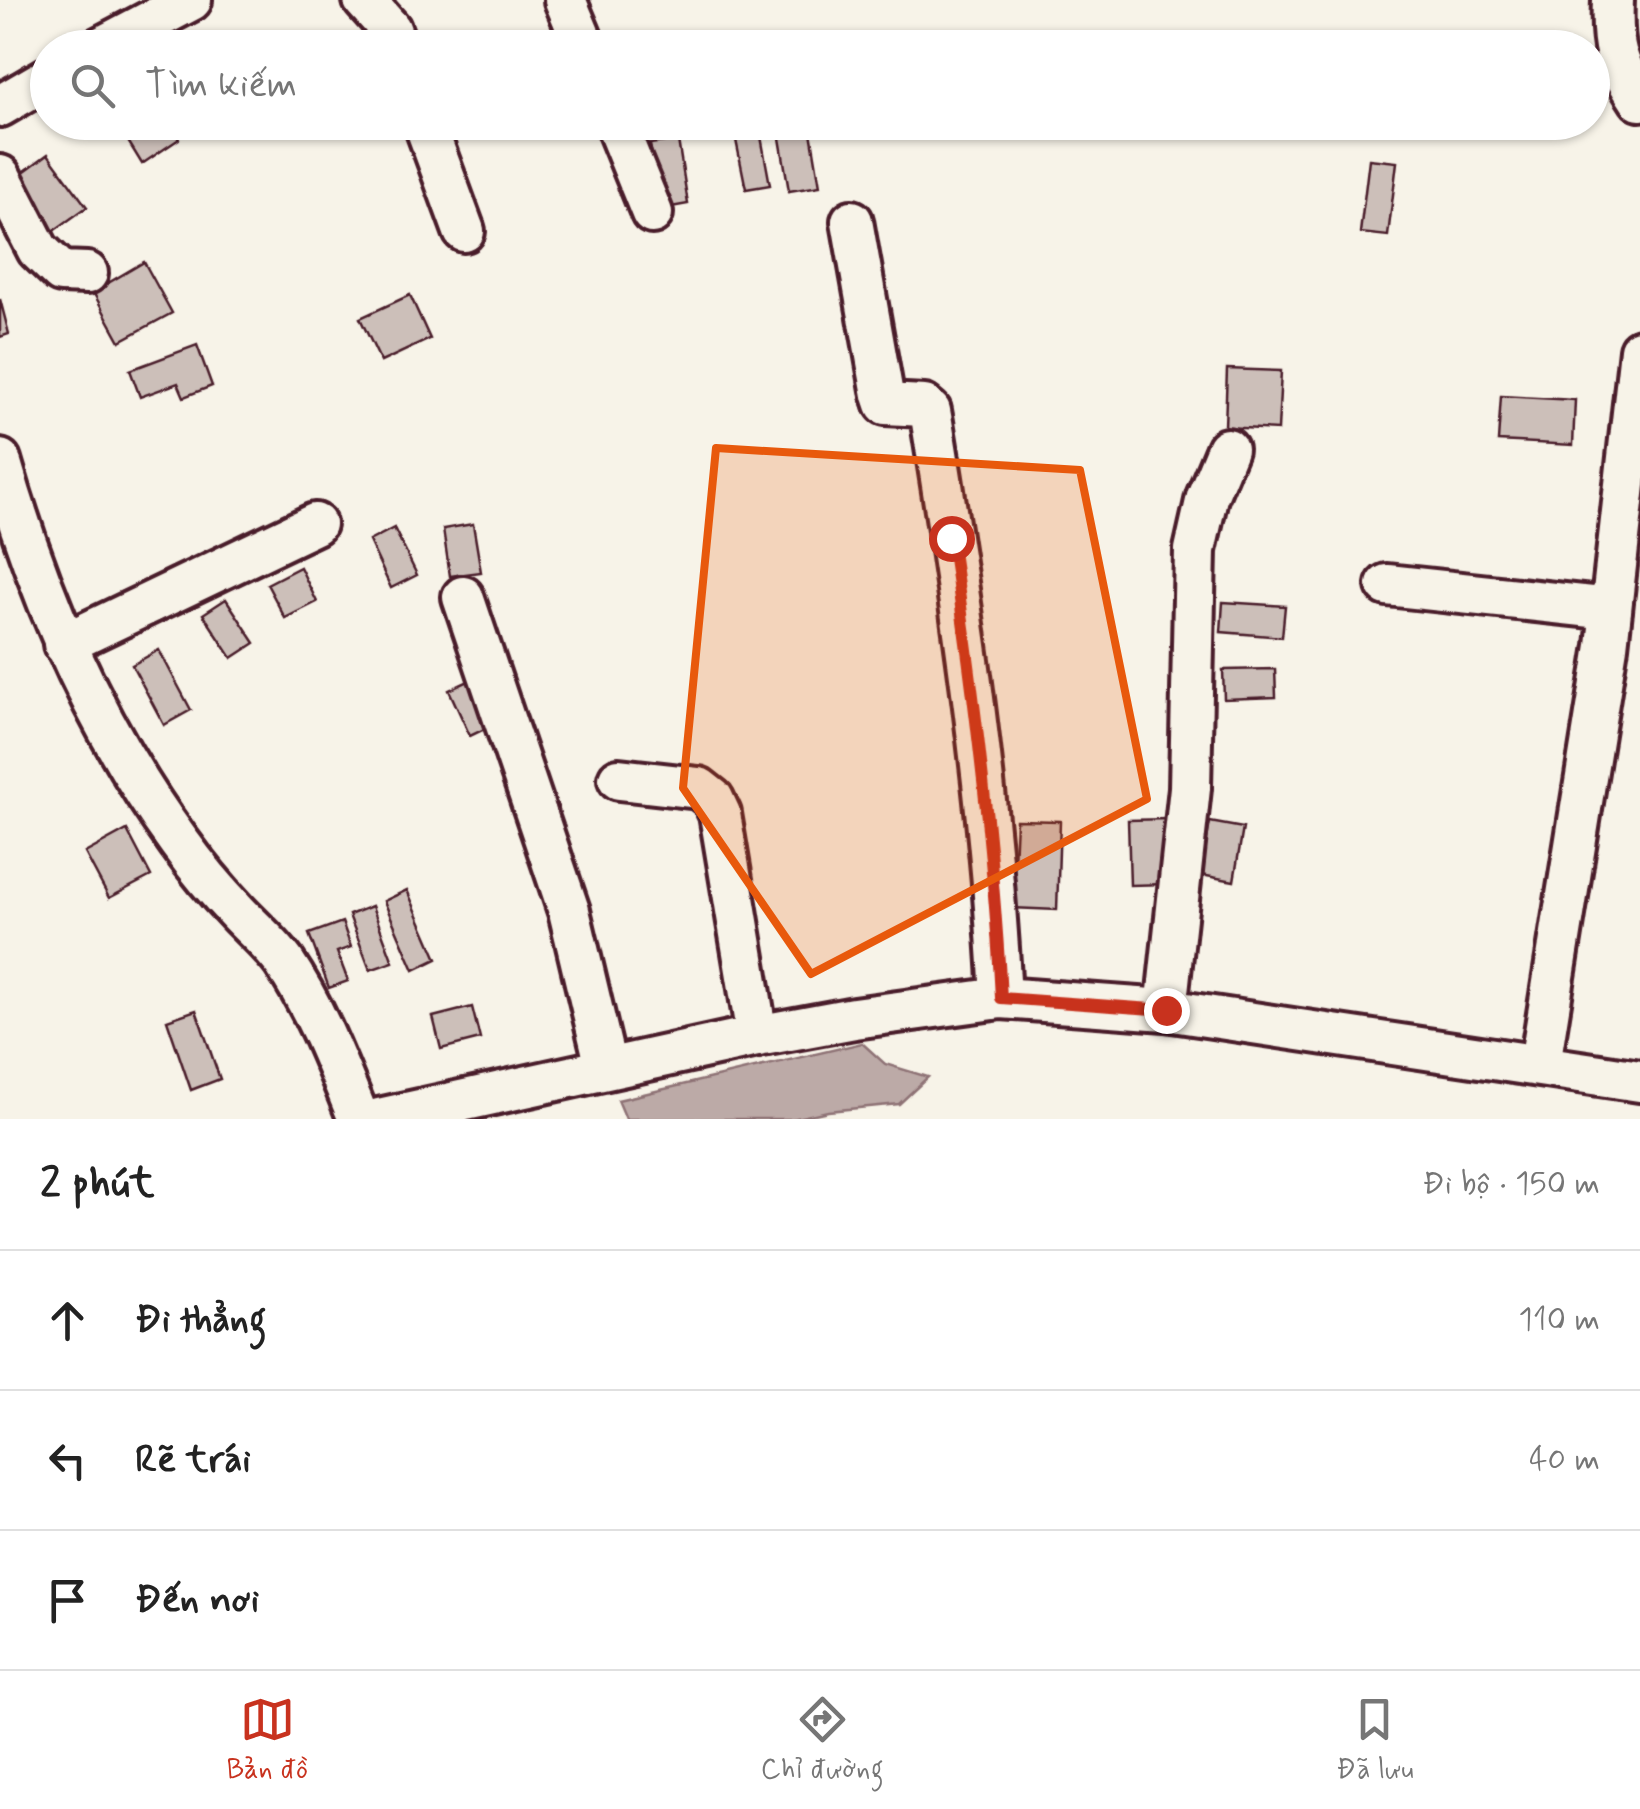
<!DOCTYPE html>
<html lang="vi">
<head>
<meta charset="utf-8">
<style>
	:root { --surface:#fff; --page:#f6f6f6; --text:#222; --muted:#767676; --line:#e0e0e0; --accent:#c8321e }
	body { margin:0; font-family:Mynerve,sans-serif; background:var(--page); color:var(--text) }
	.stop { position:absolute; width:30px; height:30px; margin:-22px; border:8px solid #c8321e; border-radius:50%; background:#fff }
	.stop.end { background:#c8321e; border-color:#fff; box-shadow:0 2px 10px #0008 }
	.list { margin:0; padding:0; list-style:none }
	h2 { display:flex; justify-content:space-between; align-items:center; height:130px; margin:0; padding:0 40px; font-size:42px }
	h2 small { font-size:32px; font-weight:400; color:var(--muted) }
	.list li { display:grid; grid-template-columns:65px 1fr auto; gap:30px; align-items:center; box-sizing:border-box; height:140px; padding:0 40px; border-top:2px solid var(--line) }
	.list b { display:block; font-size:38px; white-space:nowrap }
	.list em { font-size:32px; font-style:normal; color:var(--muted) }
	.icon { flex:none; width:55px; height:55px; fill:none; stroke:currentColor; stroke-width:2; stroke-linecap:round; stroke-linejoin:round }
	.map { position:relative; flex:none; width:1640px; height:1119px; overflow:hidden }
	.search { position:absolute; background:var(--surface); box-shadow:0 2px 8px #0004; left:30px; right:30px; top:30px; height:110px; display:flex; align-items:center; gap:25px; box-sizing:border-box; padding:0 35px; border-radius:55px; color:var(--muted); font-size:38px }
	.sheet { height:550px; background:var(--surface) }
	nav { display:flex; justify-content:space-around; align-items:center; box-sizing:border-box; height:140px; border-top:2px solid var(--line); background:var(--surface); font-size:28px; color:var(--muted) }
	nav a { display:grid; justify-items:center; gap:5px }
	nav .on { color:var(--accent) }
	.map>svg:first-child { display:block }
	.water { fill:#bcaaa7; stroke:#8e7275; stroke-width:2.5 }
	.building { fill:#ccbfb9; stroke:#4a1f2b; stroke-width:2.5 }
	.lines { fill:none; stroke-linecap:round; stroke-linejoin:round }
	.minor-casing { stroke:#4a1f2b; stroke-width:48 }
	.minor { stroke:#f7f3e8; stroke-width:40 }
	.route { stroke:#c8321e; stroke-width:12 }
	.marked { fill:#e8590c; fill-opacity:0.2; stroke:#e8590c; stroke-width:8; stroke-linejoin:round }
</style>
</head>
<body>
<div class="map">
<svg width="1640" height="1119" viewBox="0 0 1640 1119">
	<rect width="100%" height="100%" fill="#f7f3e8"/>
	<filter id="ink" filterUnits="userSpaceOnUse"><feTurbulence type="fractalNoise" baseFrequency=".01" numOctaves="2"/><feDisplacementMap in="SourceGraphic" scale="20" xChannelSelector="R" yChannelSelector="G"/><feConvolveMatrix kernelMatrix="1 2 1 2 8 2 1 2 1" color-interpolation-filters="sRGB"/></filter>
	<g filter="url(#ink)">
		<path class="water" d="M862 1043 885 1064 928 1077 899 1104 828 1111 792 1119H626L618 1100Z"/>
		<g class="building">
			<path d="M141 122H168L179 139 142 164 128 141 145 129Z"/>
			<path d="M810 126 820 186 789 191 779 132Z"/>
			<path d="M760 131 770 185 746 189 735 135Z"/>
			<path d="M678 140 688 204 660 209 650 144Z"/>
			<path d="M48 154 87 207 52 232 14 179Z"/>
			<path d="M1369 159 1397 162 1388 236 1360 233Z"/>
			<path d="M144 262 172 313 120 341 93 292Z"/>
			<path d="M410 295 430 339 381 362 360 318Z"/>
			<path d="M0 299 9 334 0 337Z"/>
			<path d="M197 345 212 386 184 397 178 383 140 397 130 370Z"/>
			<path d="M1227 369 1281 371 1278 430 1225 427Z"/>
			<path d="M1501 396 1575 400 1573 445 1498 441Z"/>
			<path d="M473 524 481 572 450 576 443 529Z"/>
			<path d="M394 528 417 575 391 588 369 541Z"/>
			<path d="M300 567 317 602 285 618 267 584Z"/>
			<path d="M226 599 255 643 232 658 203 614Z"/>
			<path d="M1223 602 1285 606 1282 637 1221 632Z"/>
			<path d="M159 650 191 710 164 725 132 665Z"/>
			<path d="M1275 669 1276 697 1224 699 1223 670Z"/>
			<path d="M473 679 493 725 470 736 449 690Z"/>
			<path d="M1167 819 1168 884 1130 885 1128 820Z"/>
			<path d="M1016 820 1060 821 1057 910 1012 908Z"/>
			<path d="M1210 822 1243 828 1234 881 1201 875Z"/>
			<path d="M127 830 151 876 109 898 85 853Z"/>
			<path d="M407 890 437 959 414 970 384 901Z"/>
			<path d="M372 906 393 962 370 970 349 915Z"/>
			<path d="M342 922 351 947 337 952 348 981 329 988 309 934Z"/>
			<path d="M472 1007 480 1039 441 1049 433 1017Z"/>
			<path d="M196 1010 220 1079 191 1090 167 1020Z"/>
		</g>
		<g class="lines">
			<g class="minor-casing">
				<g id="minor">
					<path d="M364 0 390 29 397 48"/>
					<path d="M565 0 585 48"/>
					<path d="M1613 0C1611 46 1615 62 1640 100"/>
					<path d="M100 48 191 0"/>
					<path d="M0 106 48 78"/>
					<path d="M424 122 464 231"/>
					<path d="M615 122 652 213"/>
					<path d="M0 176 38 250 61 272 87 273"/>
					<path d="M852 221 883 395 886 404 924 406 930 411 932 422C963 613 991 805 1001 998"/>
					<path d="M0 460C39 597 95 727 179 842 197 867 217 891 237 912 252 928 271 944 284 962 317 1011 337 1065 359 1119"/>
					<path d="M1387 585 1611 609"/>
					<path d="M463 597 569 911 606 1067"/>
					<path d="M64 644 315 524"/>
					<path d="M619 779 699 788 713 799 720 814 757 1036"/>
					<path d="M1166 1010 1190 788 1195 550 1207 497 1227 449"/>
					<path d="M1540 1064 1607 646 1640 350"/>
					<path d="M379 1119 757 1036 854 1018 1001 998 1166 1010 1640 1081"/>
				</g>
			</g>
			<use href="#minor" class="minor"/>
		</g>
	</g>
	<g class="lines" filter="url(#ink)">
		<path class="route" d="M951 538C974 690 993 844 1001 998L1166 1010"/>
	</g>
	<path class="marked" d="M716 448 1080 470 1147 799 811 974 683 788Z"/>
</svg>
<div class="stop" style="left:951px;top:538px"></div>
<div class="stop end" style="left:1166px;top:1010px"></div>
<div class="search"><svg class="icon" aria-label="search" viewBox="0 0 24 24"><circle cx="10" cy="10" r="6"/><path d="M15 15l6 6"/></svg>Tìm kiếm</div>
</div>
<section class="sheet">
<h2>2 phút<small>Đi bộ · 150 m</small></h2>
<ul class="list">
<li><svg class="icon" aria-label="ahead" viewBox="0 0 24 24"><path d="M12 20V5M6 11l6-6 6 6"/></svg><div><b>Đi thẳng</b></div><em>110 m</em></li>
<li><svg class="icon" aria-label="left" viewBox="0 0 24 24"><path d="M17 20v-9H6M10 6l-5 5 5 5"/></svg><div><b>Rẽ trái</b></div><em>40 m</em></li>
<li><svg class="icon" aria-label="arrive" viewBox="0 0 24 24"><path d="M6 21V4h12l-3 4 3 4H6"/></svg><div><b>Đến nơi</b></div></li>
</ul>
</section>
<nav>
<a class="on"><svg class="icon" aria-label="map" viewBox="0 0 24 24"><path d="M3 6l6-2 6 2 6-2v14l-6 2-6-2-6 2zM9 4v14M15 6v14"/></svg>Bản đồ</a>
<a><svg class="icon" aria-label="directions" viewBox="0 0 24 24"><path d="M12 3l9 9-9 9-9-9zM9 14v-3h6M13 9l2 2-2 2"/></svg>Chỉ đường</a>
<a><svg class="icon" aria-label="saved" viewBox="0 0 24 24"><path d="M7 4h10v16l-5-4-5 4z"/></svg>Đã lưu</a>
</nav>
</body>
</html>
